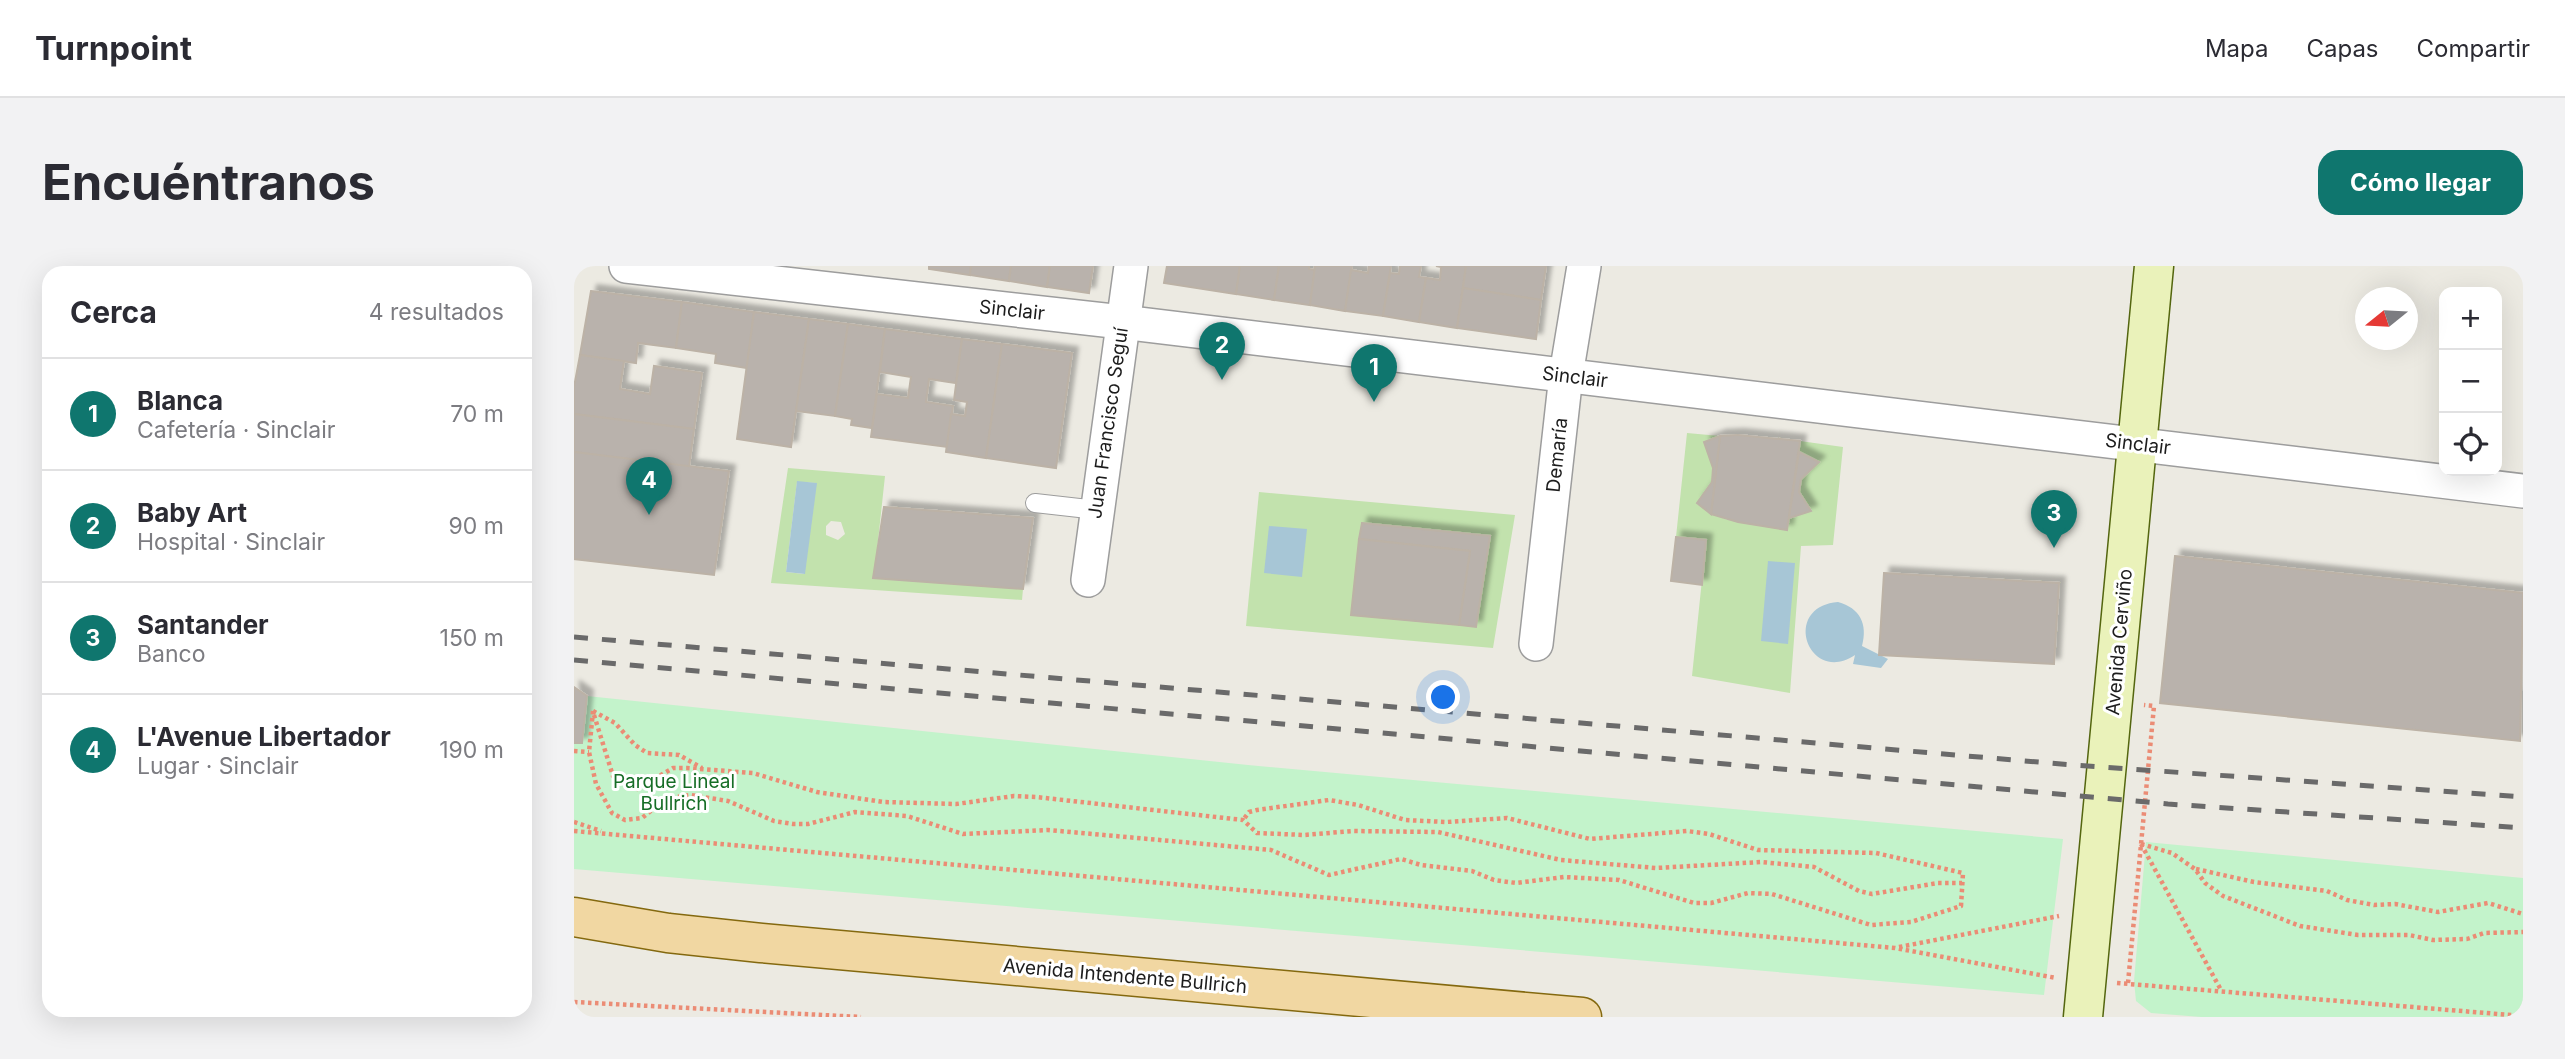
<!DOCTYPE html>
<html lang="es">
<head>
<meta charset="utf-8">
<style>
	:root { --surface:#fff; --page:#f2f2f3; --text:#2b2b33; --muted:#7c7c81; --line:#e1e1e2; --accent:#0f766e }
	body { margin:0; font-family:Inter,sans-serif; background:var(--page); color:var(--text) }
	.controls { position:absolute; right:21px; top:21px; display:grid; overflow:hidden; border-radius:14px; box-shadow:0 7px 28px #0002 }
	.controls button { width:63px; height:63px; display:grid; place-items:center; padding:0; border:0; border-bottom:2px solid var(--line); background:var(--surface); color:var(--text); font:35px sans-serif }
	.compass { position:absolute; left:1781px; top:21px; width:63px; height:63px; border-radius:50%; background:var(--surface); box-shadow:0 7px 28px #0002; rotate:252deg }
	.you { position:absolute; left:870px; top:432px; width:24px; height:24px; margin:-18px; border:5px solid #fff; border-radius:50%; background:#1a73e8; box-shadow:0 0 0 10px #1a73e833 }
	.badge { display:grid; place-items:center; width:46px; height:46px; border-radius:50%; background:var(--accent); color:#fff; font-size:23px; font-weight:700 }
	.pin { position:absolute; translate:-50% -58px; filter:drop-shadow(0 2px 4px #0008) }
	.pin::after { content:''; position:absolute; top:37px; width:24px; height:21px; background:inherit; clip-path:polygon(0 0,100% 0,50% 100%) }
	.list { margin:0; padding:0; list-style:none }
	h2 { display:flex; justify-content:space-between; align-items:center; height:91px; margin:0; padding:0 28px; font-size:30px }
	h2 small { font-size:23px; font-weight:400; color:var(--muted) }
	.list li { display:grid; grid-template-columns:46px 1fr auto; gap:21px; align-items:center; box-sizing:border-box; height:112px; padding:0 28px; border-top:2px solid var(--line) }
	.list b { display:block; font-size:26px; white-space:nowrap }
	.list p { margin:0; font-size:23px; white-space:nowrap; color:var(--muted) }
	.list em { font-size:23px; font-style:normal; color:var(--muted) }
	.icon { flex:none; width:38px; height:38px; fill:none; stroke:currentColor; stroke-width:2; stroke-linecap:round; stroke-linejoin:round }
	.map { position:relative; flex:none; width:1949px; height:751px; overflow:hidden; border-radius:21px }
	header { display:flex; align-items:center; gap:42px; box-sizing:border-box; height:98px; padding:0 35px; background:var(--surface); border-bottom:2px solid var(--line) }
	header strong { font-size:33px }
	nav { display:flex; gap:38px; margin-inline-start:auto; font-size:24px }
	.intro { display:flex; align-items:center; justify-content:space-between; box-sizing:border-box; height:168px; padding:0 42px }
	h1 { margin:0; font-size:49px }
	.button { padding:18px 32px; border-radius:21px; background:var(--accent); color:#fff; font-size:24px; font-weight:700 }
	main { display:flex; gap:42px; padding:0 42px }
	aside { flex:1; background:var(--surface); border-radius:21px; box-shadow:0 7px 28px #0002 }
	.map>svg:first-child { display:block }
	.grass { fill:#c2e2ad; fill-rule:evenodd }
	.park { fill:#c3f3cb }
	.water { fill:#a7c6d6 }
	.building { fill:#b9b2ac; stroke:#bcb2a6; stroke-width:2; filter:url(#shadow) }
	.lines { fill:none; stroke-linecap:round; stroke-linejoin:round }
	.service-casing { stroke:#9d9d9d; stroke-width:20 }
	.minor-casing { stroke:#9d9d9d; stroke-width:36 }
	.secondary-casing { stroke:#54660f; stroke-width:41 }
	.primary-casing { stroke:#84690f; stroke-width:41 }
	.path { stroke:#eb8c75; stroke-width:4.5; stroke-dasharray:3.5 3.5; stroke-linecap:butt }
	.service { stroke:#fff; stroke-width:18 }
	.minor { stroke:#fff; stroke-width:33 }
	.secondary { stroke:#eaf2ba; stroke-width:38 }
	.primary { stroke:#f1d7a2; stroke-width:38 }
	.rail { stroke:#6a6a6a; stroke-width:5; stroke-dasharray:14 14; stroke-linecap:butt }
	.labels { text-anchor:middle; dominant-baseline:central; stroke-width:6; stroke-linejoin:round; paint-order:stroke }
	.street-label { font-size:19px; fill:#1c1c1c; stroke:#fff }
	.park-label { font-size:19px; fill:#166d26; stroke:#fff }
</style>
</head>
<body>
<header>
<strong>Turnpoint</strong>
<nav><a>Mapa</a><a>Capas</a><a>Compartir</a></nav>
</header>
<div class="intro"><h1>Encuéntranos</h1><a class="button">Cómo llegar</a></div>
<main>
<aside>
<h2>Cerca<small>4 resultados</small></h2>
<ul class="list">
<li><span class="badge">1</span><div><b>Blanca</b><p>Cafetería · Sinclair</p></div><em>70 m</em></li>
<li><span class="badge">2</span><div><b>Baby Art</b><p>Hospital · Sinclair</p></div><em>90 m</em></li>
<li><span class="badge">3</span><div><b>Santander</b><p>Banco</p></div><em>150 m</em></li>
<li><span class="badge">4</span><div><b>L'Avenue Libertador</b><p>Lugar · Sinclair</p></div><em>190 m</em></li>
</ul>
</aside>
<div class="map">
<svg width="1949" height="751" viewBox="0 0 1949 751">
	<defs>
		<filter id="shadow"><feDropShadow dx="6" dy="-6" stdDeviation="2" flood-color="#0004"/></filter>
	</defs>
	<rect width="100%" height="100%" fill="#eceae2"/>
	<g class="grass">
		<path d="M1113 167 1146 170 1130 176 1139 202 1138 216 1123 238 1151 253 1213 264 1215 252 1237 245 1225 226 1227 213 1245 196 1225 186 1226 175 1269 181 1259 279 1227 280 1216 427 1118 410 1132 275 1102 271Z"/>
		<path d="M214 202 311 210 300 312 449 323 448 334 197 317ZM223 216 242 217 230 308 212 306ZM257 255 267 256 271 268 264 274 252 269V260Z"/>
		<path d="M685 226 941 249 919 382 672 360Z"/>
	</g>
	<g class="park">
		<path d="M13 430 674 499 1489 573 1470 729 0 603V477H8Z"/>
		<path d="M1572 576 1949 612V751H1627L1577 747 1562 735 1560 715Z"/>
	</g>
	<g class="water">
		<path d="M223 215 243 217 231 308 212 306Z"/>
		<path d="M695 260 733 263 728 311 690 307Z"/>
		<path d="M1194 295 1221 297 1214 378 1187 375Z"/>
		<path d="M1264 336C1286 342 1294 358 1288 380L1314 393 1307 402 1279 398 1281 389C1235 420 1206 341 1264 336Z"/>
	</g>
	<g class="building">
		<path d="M355 0H397L396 9 355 3Z"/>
		<path d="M397 0H437L435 15 396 9Z"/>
		<path d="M437 0H476L473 21 435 15Z"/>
		<path d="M476 0H519L515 27 473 21Z"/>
		<path d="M593 0H666L662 28 590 17Z"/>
		<path d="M666 0H705L700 34 662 28Z"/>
		<path d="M705 0H735V3L741 4 736 39 700 34Z"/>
		<path d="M741 0H778L771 45 736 39Z"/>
		<path d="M795 0H817L809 50 771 45 777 4 794 7Z"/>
		<path d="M826 0H847L845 11 852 12 845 56 809 50 816 7 825 8Z"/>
		<path d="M862 0H892L883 62 845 56 852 12 866 14 867 1Z"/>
		<path d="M892 0H972L967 34 889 22Z"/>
		<path d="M889 22 967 34 962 73 883 62Z"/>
		<path d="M17 25 108 36 102 82 64 77 62 97 6 89Z"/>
		<path d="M108 36 180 46 173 102 141 97 142 88 102 82Z"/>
		<path d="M180 46 235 53 217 181 163 173Z"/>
		<path d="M235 53 274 58 261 150 222 145Z"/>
		<path d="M274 58 311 63 298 162 277 159 278 153 261 150Z"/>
		<path d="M311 63 388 73 382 117 355 113 352 136 379 140 373 181 297 171 303 128 334 132 337 111 306 106Z"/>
		<path d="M388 73 428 78 412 192 372 186 377 148 391 150 393 136 380 134Z"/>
		<path d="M428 78 498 87 482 202 412 192Z"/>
		<path d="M6 89 50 95 46 123 76 128 80 100 128 107 120 163 0 148V121Z"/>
		<path d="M0 148 120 163 115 201 0 186Z"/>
		<path d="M1164 169 1226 175 1213 264 1164 256 1137 248 1146 170Z"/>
		<path d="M1146 170 1137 248 1123 237 1138 216 1139 202 1130 176Z"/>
		<path d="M0 186 155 205 140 309 0 293Z"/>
		<path d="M1225 186 1245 196 1227 213 1225 226 1237 245 1215 252Z"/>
		<path d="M310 241 459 252 449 323 299 312Z"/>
		<path d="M788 257 916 270 902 361 885 359 896 285 785 273Z"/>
		<path d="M1102 271 1132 274 1128 319 1097 315Z"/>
		<path d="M785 273 896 285 885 359 777 349Z"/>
		<path d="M1601 290 1949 327 1946 475 1586 437Z"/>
		<path d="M1310 307 1485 317 1480 398 1305 389Z"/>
		<path d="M0 421 13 430 8 477H0Z"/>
	</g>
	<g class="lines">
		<g class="service-casing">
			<path id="service" d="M461 237 523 244"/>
		</g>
		<g class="minor-casing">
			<g id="minor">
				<path d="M52 0 548 56 1949 225"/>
				<path d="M514 314 557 0"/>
				<path d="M962 378 992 109 1010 0"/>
			</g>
		</g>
		<g class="secondary-casing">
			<path id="secondary" d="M1509 751 1580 0"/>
		</g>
		<g class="primary-casing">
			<path id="primary" d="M0 651 94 667 187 677 1008 751"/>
		</g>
		<g class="path">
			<path d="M19 445 15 486 22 518 38 547 51 554 68 552 93 532 117 529 154 535 200 555 219 558H234L281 546 333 550 389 568 474 564 697 584 755 609 827 593 847 599 898 605 920 614 942 617 990 611 1045 614 1120 637H1137L1174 627 1198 628 1297 659 1337 656 1387 640 1389 607 1302 587 1184 584 1135 568 1113 565 1016 573 933 552 872 556 831 554 784 539 755 534 683 544 675 546 669 554"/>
			<path d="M19 445 41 457 61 479 73 487 105 489 128 502"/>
			<path d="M20 449 39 510 61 524 99 502H113L179 507 243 526 309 536 382 538 440 530 462 531 669 554 683 567 730 569 779 565 864 566 987 594 1082 602 1187 596 1240 601 1285 625 1298 628 1364 617H1388"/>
			<path d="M0 485 15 486"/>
			<path d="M0 556 27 565"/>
			<path d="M0 565 1321 682 1482 712"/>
			<path d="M1567 578 1598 587 1621 603 1631 617 1649 630 1726 660 1784 669H1835L1859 674 1893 673 1910 667 1949 666"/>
			<path d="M1567 578 1647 724"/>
			<path d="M1622 603 1680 616 1753 625 1773 634 1800 639 1821 638 1864 646 1914 637 1949 648"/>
			<path d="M1325 681 1485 650"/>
			<path d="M1543 717 1949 750"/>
			<path d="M1554 717 1580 440 1570 439"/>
			<path d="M0 736 287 751"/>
		</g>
		<use href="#service" class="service"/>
		<use href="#minor" class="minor"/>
		<use href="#secondary" class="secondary"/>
		<use href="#primary" class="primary"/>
		<g class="rail">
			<path d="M0 371 1487 498 1949 531"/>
			<path d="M0 394 1594 538 1949 562"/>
		</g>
	</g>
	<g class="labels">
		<g class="street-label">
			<text transform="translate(438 44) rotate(6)">Sinclair</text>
			<text transform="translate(1001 111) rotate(7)">Sinclair</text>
			<text transform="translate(534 157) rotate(-82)">Juan Francisco Seguí</text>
			<text transform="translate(1564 178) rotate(7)">Sinclair</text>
			<text transform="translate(983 189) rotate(-84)">Demaría</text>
			<text transform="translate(1545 376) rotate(-85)">Avenida Cerviño</text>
			<text transform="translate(551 710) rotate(5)">Avenida Intendente Bullrich</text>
		</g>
		<g class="park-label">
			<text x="100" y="515">Parque Lineal<tspan x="100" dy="22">Bullrich</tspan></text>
		</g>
	</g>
</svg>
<div class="controls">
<button>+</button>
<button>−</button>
<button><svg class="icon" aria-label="locate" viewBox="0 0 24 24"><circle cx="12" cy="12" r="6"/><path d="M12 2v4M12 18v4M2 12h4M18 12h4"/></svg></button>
</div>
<svg class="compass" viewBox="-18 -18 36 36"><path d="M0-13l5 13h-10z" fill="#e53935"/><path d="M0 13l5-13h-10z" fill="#7c7c81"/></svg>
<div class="you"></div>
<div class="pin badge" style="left:800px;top:136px">1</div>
<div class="pin badge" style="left:648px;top:114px">2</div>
<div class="pin badge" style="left:1480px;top:282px">3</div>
<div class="pin badge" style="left:75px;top:249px">4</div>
</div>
</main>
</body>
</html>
